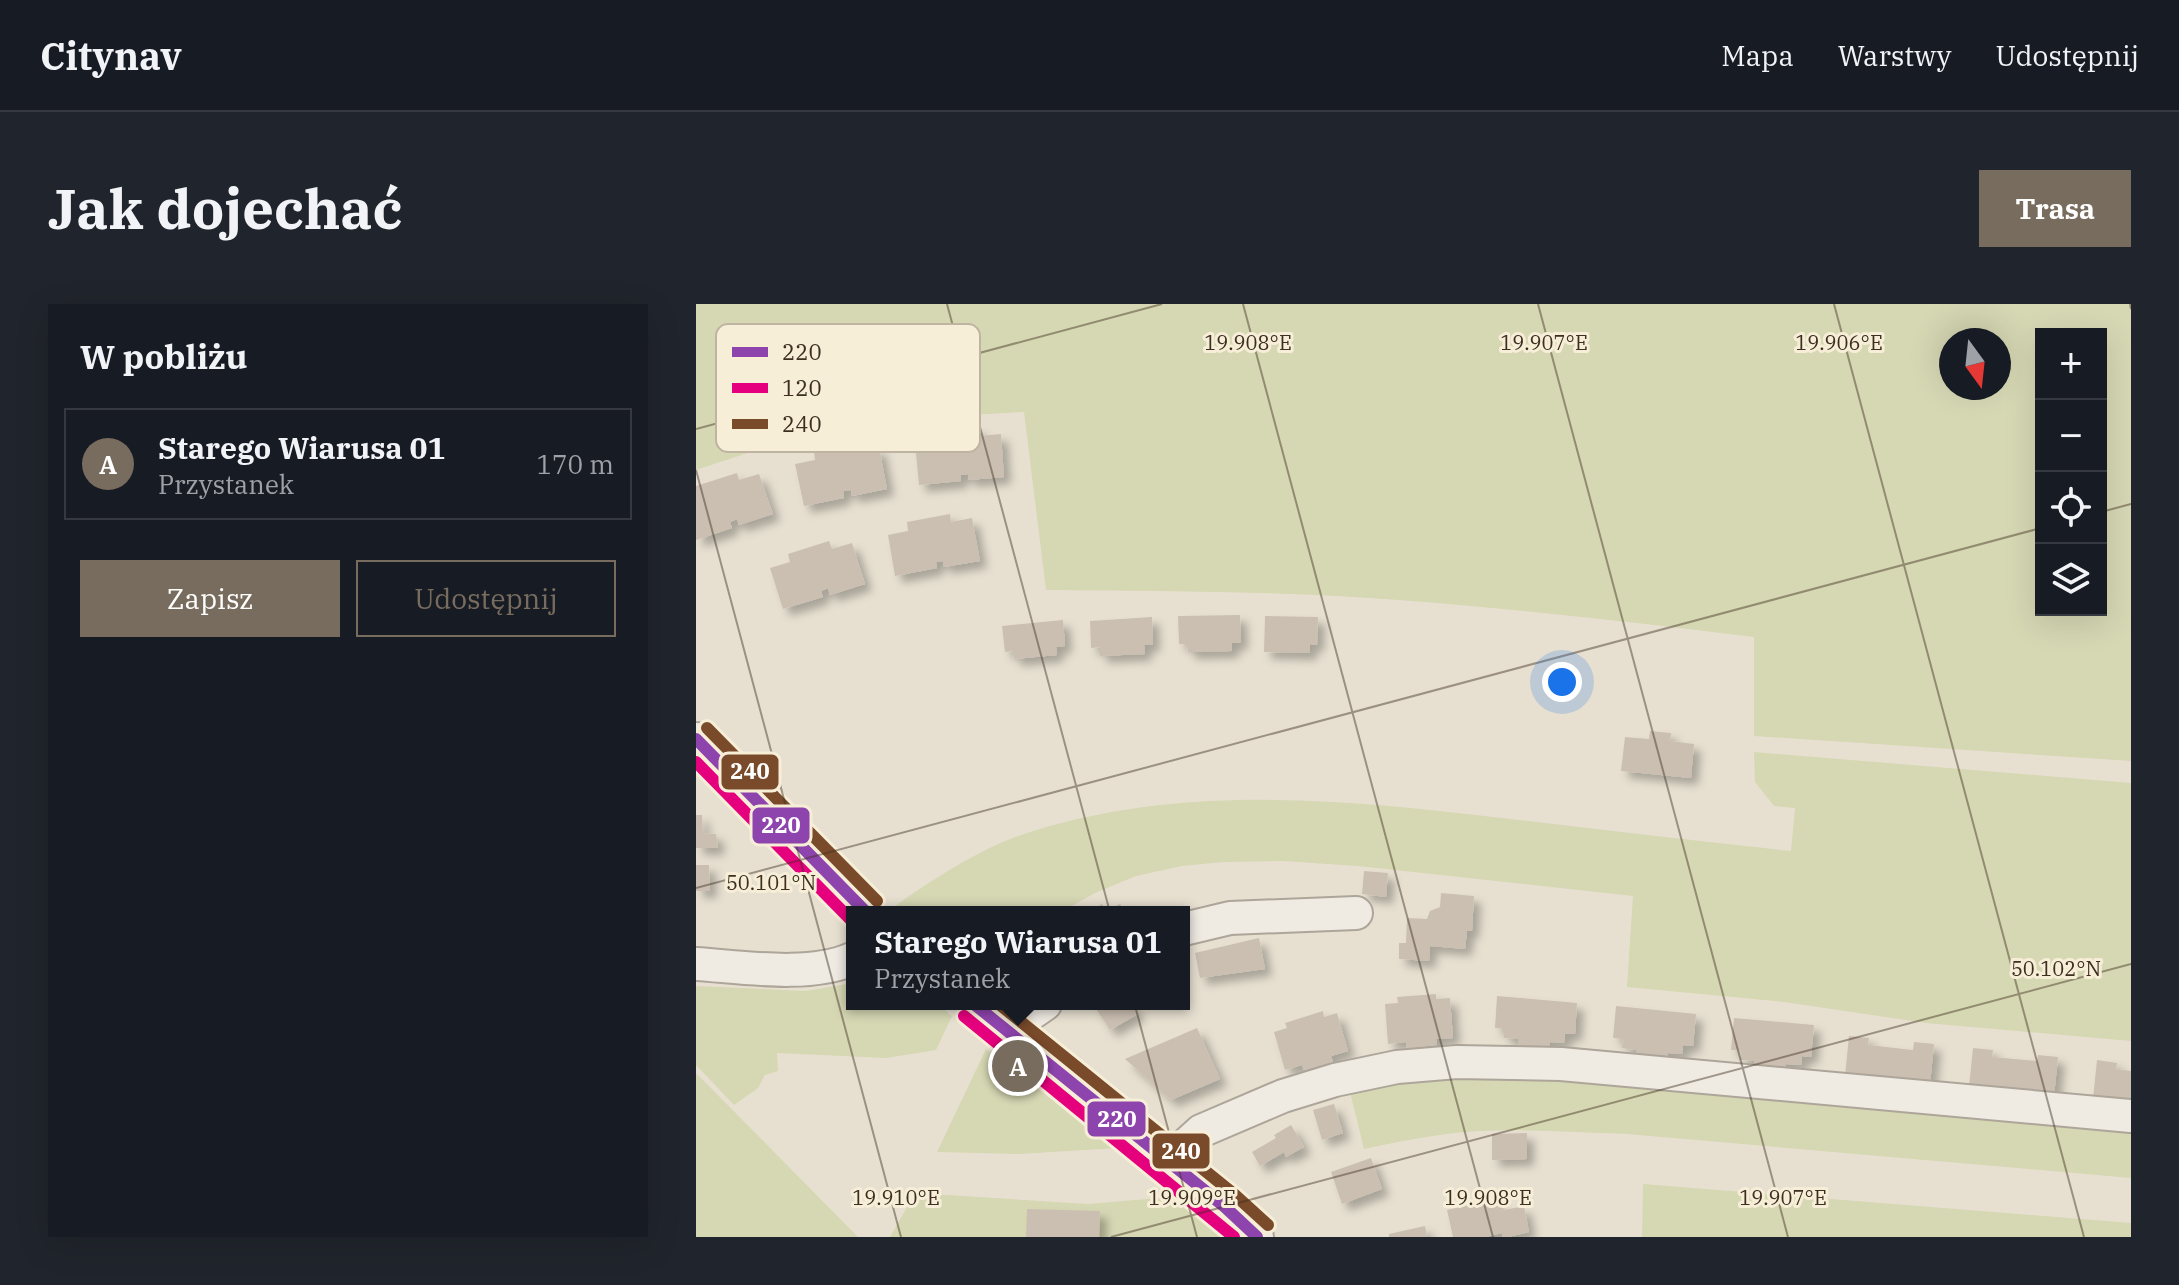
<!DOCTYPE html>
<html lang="pl">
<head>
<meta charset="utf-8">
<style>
	:root { --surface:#171b24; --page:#20242c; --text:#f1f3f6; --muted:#9ea1a6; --line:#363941; --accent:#786c5e }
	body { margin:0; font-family:"IBM Plex Serif",serif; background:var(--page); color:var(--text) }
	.controls { position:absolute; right:24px; top:24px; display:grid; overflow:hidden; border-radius:0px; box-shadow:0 8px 32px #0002 }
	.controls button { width:72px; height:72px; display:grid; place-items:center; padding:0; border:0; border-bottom:2px solid var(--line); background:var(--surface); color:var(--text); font:40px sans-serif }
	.compass { position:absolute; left:1243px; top:24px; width:72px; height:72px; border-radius:50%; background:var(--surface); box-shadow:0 8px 32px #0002; rotate:165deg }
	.you { position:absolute; left:866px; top:378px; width:28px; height:28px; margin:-20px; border:6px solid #fff; border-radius:50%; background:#1a73e8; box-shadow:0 0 0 12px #1a73e833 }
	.badge { display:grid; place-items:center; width:52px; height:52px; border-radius:50%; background:var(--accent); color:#fff; font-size:26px; font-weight:700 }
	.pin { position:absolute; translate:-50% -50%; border:4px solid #fff; box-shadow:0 2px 8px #0006 }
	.popup { position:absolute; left:150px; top:602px; width:344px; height:104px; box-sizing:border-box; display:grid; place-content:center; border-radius:0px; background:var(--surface); filter:drop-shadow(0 2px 6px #0005); font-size:26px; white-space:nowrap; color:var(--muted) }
	.popup b { font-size:30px; color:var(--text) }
	.popup::after { content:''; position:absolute; left:50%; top:100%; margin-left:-16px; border:16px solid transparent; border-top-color:var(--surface) }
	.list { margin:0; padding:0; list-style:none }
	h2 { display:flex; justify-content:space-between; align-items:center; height:104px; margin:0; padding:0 32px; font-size:34px }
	h2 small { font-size:26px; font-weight:400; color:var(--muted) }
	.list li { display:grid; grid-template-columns:52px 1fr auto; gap:24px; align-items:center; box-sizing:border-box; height:112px; margin:0 16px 16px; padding:0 16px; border:2px solid var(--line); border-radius:0px }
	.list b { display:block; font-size:30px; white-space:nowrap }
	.list p { margin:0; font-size:26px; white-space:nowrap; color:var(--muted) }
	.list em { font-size:26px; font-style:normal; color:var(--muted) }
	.actions { display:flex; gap:16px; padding:24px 32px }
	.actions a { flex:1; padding:18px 0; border:2px solid var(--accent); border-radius:0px; text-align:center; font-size:28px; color:var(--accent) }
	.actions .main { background:var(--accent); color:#fff }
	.icon { flex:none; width:44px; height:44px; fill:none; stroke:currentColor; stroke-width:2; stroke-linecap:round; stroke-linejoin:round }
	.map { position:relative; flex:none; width:1435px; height:933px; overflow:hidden; border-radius:0px }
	header { display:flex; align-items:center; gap:48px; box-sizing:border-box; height:112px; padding:0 40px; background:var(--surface); border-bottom:2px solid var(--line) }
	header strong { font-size:38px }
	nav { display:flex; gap:44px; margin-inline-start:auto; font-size:28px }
	.intro { display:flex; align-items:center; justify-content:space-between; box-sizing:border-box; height:192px; padding:0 48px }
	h1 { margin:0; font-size:56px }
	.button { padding:20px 36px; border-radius:0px; background:var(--accent); color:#fff; font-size:28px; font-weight:700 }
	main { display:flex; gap:48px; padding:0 48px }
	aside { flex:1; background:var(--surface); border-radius:0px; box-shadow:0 8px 32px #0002 }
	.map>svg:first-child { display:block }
	.green { fill:#d6d7b3; fill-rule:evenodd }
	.building { fill:#cbbfb2; filter:url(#shadow) }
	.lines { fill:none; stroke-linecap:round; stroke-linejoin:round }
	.minor-casing { stroke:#ada599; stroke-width:36 }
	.minor { stroke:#efebe3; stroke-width:32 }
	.bus-1-casing { stroke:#f7eed8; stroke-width:18 }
	.bus-2-casing { stroke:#f7eed8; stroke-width:18 }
	.bus-3-casing { stroke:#f7eed8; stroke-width:18 }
	.bus-1 { stroke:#8e44ad; stroke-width:12 }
	.bus-2 { stroke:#e5007d; stroke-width:12 }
	.bus-3 { stroke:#7a4b2a; stroke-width:12 }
	.ticks { fill:none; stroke:#3d2e20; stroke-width:2; stroke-opacity:0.45 }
	.key { fill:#f7eed8; stroke:#bfb4a1; stroke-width:2 }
	.key-label { font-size:22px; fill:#3d2e20 }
	.ticks-label { font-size:20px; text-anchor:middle; fill:#3d2e20; stroke:#f7eed8; stroke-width:6; stroke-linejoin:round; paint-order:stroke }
	.line-badge { stroke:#f7eed8; stroke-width:3 }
	.badge-label { font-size:22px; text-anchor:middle; font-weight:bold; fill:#fff }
</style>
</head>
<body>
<header>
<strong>Citynav</strong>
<nav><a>Mapa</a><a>Warstwy</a><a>Udostępnij</a></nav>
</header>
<div class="intro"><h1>Jak dojechać</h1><a class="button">Trasa</a></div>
<main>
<aside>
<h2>W pobliżu<small></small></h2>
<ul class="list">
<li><span class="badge">A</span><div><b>Starego Wiarusa 01</b><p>Przystanek</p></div><em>170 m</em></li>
</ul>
<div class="actions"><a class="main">Zapisz</a><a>Udostępnij</a></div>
</aside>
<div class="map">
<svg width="1435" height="933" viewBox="0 0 1435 933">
	<defs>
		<filter id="shadow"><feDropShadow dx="7" dy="7" stdDeviation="4" flood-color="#0004"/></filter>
	</defs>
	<rect width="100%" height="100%" fill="#e7e0d1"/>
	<g class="green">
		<path d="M0 0H1435V457L1058 432V333C919 316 780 300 641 292 544 287 447 287 350 286L328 108 190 116 97 134 0 166ZM1345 30H1405V306H1345ZM1255 36H1303V84H1255Z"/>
		<path d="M1058 448 1435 479V737L1230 719 1088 698 931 683 937 592 662 562 586 557 527 558 486 562 440 572 399 589 365 608H204L199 602C236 576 282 546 325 531 481 479 646 495 806 514 902 525 999 537 1095 547L1099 504 1078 502 1059 478Z"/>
		<path d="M156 679V700H242L256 712 240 746 190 754 81 749 82 767 69 771 62 784 38 801 0 761V682L110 687Z"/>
		<path d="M290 745 423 844 323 850 241 848Z"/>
		<path d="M0 769 162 933H0Z"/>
		<path d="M866 772 1435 822V874L931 830C882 828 833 825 784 827 745 829 706 837 668 845L652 780Z"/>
		<path d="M947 880 1435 919V933H946Z"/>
		<path d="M219 889 392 900 487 892 533 933H194Z"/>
	</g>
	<g class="building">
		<path d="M283 124 284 132 305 130 308 173 272 176V170L265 171V177L223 181 219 138 240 136 239 128Z"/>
		<path d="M161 139 162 147 183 143 191 185 156 192 155 186 147 187 148 194 108 202 99 160 119 156 118 148Z"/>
		<path d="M41 169 43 176 63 170 77 210 43 221 41 215 34 218 36 224 0 236V182Z"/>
		<path d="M254 210 255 218 276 214 284 257 248 263 247 257 240 258 241 264 199 272 192 231 212 227 211 218Z"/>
		<path d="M133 237 136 245 156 239 169 280 134 291 132 284 125 287 127 293 87 305 74 264 94 258 92 250Z"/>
		<path d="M544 311 545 339H536V347L492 348 491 340H483L482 312Z"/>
		<path d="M569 312 622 313 621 341 614 340V349L568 348Z"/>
		<path d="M456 313 457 341H448L449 350 404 352V343L395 344 394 317Z"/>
		<path d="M367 316 369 342 360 343 361 351 318 355 317 347 309 348 306 322Z"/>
		<path d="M954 427 975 429 974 437 998 440 995 474 925 467 929 433 953 435Z"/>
		<path d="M0 511H6L7 529 20 530 22 544H0Z"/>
		<path d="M0 561H13L14 587H0Z"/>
		<path d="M668 567 692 569 690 593 666 590Z"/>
		<path d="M745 589 778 592 776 627H771L769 645 734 642 733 657 703 655V639H710L711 614 731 615 734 607 744 603Z"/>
		<path d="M406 600 410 607 424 600 429 608H392Z"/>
		<path d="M563 634 569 665 504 674 499 649Z"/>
		<path d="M740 690V695L754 694 757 734 740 735 741 741 711 744 710 738 692 740 689 700 702 699 701 693Z"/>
		<path d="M801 692 881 699 879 730H869L868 739 854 738 853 744 822 741V735L808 734V725L799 724Z"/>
		<path d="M397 700H436L442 710 414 726Z"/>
		<path d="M920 702 1000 710 997 742 987 741 986 750 972 749 971 754 940 751V746L926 744 927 735 917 734Z"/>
		<path d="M627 707 628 713 641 709 652 747 635 752 637 758 608 766 606 761 589 766 578 728 591 724 589 719Z"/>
		<path d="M1038 714 1118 721 1115 753 1106 752 1105 761 1090 760V766L1058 763 1059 757 1044 756 1045 746H1035Z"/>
		<path d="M501 724 524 775 475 796 429 755Z"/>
		<path d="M1153 732 1173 734 1172 741 1217 746 1218 738 1238 740 1234 780 1149 772Z"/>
		<path d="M1277 744 1297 746 1296 753 1341 757 1342 751 1362 753 1358 792 1273 783Z"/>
		<path d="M1401 756 1421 759 1420 765 1435 767V799L1397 795Z"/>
		<path d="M638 800 647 829 626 836 617 806Z"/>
		<path d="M595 821 608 843 590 853 588 848 564 862 556 848 580 834 578 831Z"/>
		<path d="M831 829V855L796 856V830Z"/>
		<path d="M675 854 686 885 646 900 635 868Z"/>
		<path d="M801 895 803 907 828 902 833 928 812 933H807L806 929 789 933H757L751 906Z"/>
		<path d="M331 905 404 907 403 933H330Z"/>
		<path d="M729 922 731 933H693V930Z"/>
	</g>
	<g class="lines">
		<g class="minor-casing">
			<g id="minor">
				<path d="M0 435 170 608"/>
				<path d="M488 625 534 614 660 609"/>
				<path d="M0 660C46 663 113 674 156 655"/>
				<path d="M278 700 529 903 561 933"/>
				<path d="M310 727 349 700"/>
				<path d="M472 857 505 827 587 792 639 776 701 763 761 758 865 760 1435 812"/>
			</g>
		</g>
		<use href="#minor" class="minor"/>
		<g class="bus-1-casing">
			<g id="bus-1">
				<path d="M0 435 170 608"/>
				<path d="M278 700 529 903 561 933"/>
			</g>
		</g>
		<g class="bus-2-casing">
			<g id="bus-2">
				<path d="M0 458 156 617"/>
				<path d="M268 712 538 933"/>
			</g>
		</g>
		<g class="bus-3-casing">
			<g id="bus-3">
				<path d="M11 424 181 597"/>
				<path d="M303 700 539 891 572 921"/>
			</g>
		</g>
		<use href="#bus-1" class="bus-1"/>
		<use href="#bus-2" class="bus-2"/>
		<use href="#bus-3" class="bus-3"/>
	</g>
	<path class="ticks" d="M251 0 501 933M547 0 797 933M842 0 1092 933M1138 0 1388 933M1434 0 1435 5M0 125 466 0M0 166 205 933M1405 208 1435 200M0 584 1345 224M415 933 1435 660"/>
	<rect x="20" y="20" width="264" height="128" rx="12" class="key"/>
	<rect x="36" y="43" width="36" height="10" fill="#8e44ad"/>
	<rect x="36" y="79" width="36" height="10" fill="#e5007d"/>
	<rect x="36" y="115" width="36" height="10" fill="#7a4b2a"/>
	<g class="key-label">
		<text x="86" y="56">220</text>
		<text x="86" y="92">120</text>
		<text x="86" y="128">240</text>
	</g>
	<g class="ticks-label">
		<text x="552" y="46">19.908°E</text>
		<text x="848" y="46">19.907°E</text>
		<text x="1143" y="46">19.906°E</text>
		<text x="75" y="586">50.101°N</text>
		<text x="1360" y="672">50.102°N</text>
		<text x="200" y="901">19.910°E</text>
		<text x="496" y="901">19.909°E</text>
		<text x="792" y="901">19.908°E</text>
		<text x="1087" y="901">19.907°E</text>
	</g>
	<g class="line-badge">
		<rect x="24" y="449" width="60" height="38" rx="8" fill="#7a4b2a"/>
		<rect x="55" y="502" width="60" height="39" rx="8" fill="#8e44ad"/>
		<rect x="390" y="796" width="61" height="38" rx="8" fill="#8e44ad"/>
		<rect x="455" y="828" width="60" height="38" rx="8" fill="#7a4b2a"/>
	</g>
	<g class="badge-label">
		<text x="54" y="475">240</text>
		<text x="85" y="529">220</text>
		<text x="421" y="823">220</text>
		<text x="485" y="855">240</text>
	</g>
</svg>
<div class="controls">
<button>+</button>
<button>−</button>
<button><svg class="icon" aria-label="locate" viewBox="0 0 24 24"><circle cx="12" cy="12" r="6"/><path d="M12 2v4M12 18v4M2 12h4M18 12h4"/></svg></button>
<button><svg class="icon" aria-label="layers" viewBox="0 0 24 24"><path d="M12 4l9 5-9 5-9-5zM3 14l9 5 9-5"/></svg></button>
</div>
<svg class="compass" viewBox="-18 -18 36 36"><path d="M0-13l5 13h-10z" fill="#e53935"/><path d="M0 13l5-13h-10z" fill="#9ea1a6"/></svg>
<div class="you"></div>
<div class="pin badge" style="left:322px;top:762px">A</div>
<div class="popup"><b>Starego Wiarusa 01</b>Przystanek</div>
</div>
</main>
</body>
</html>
